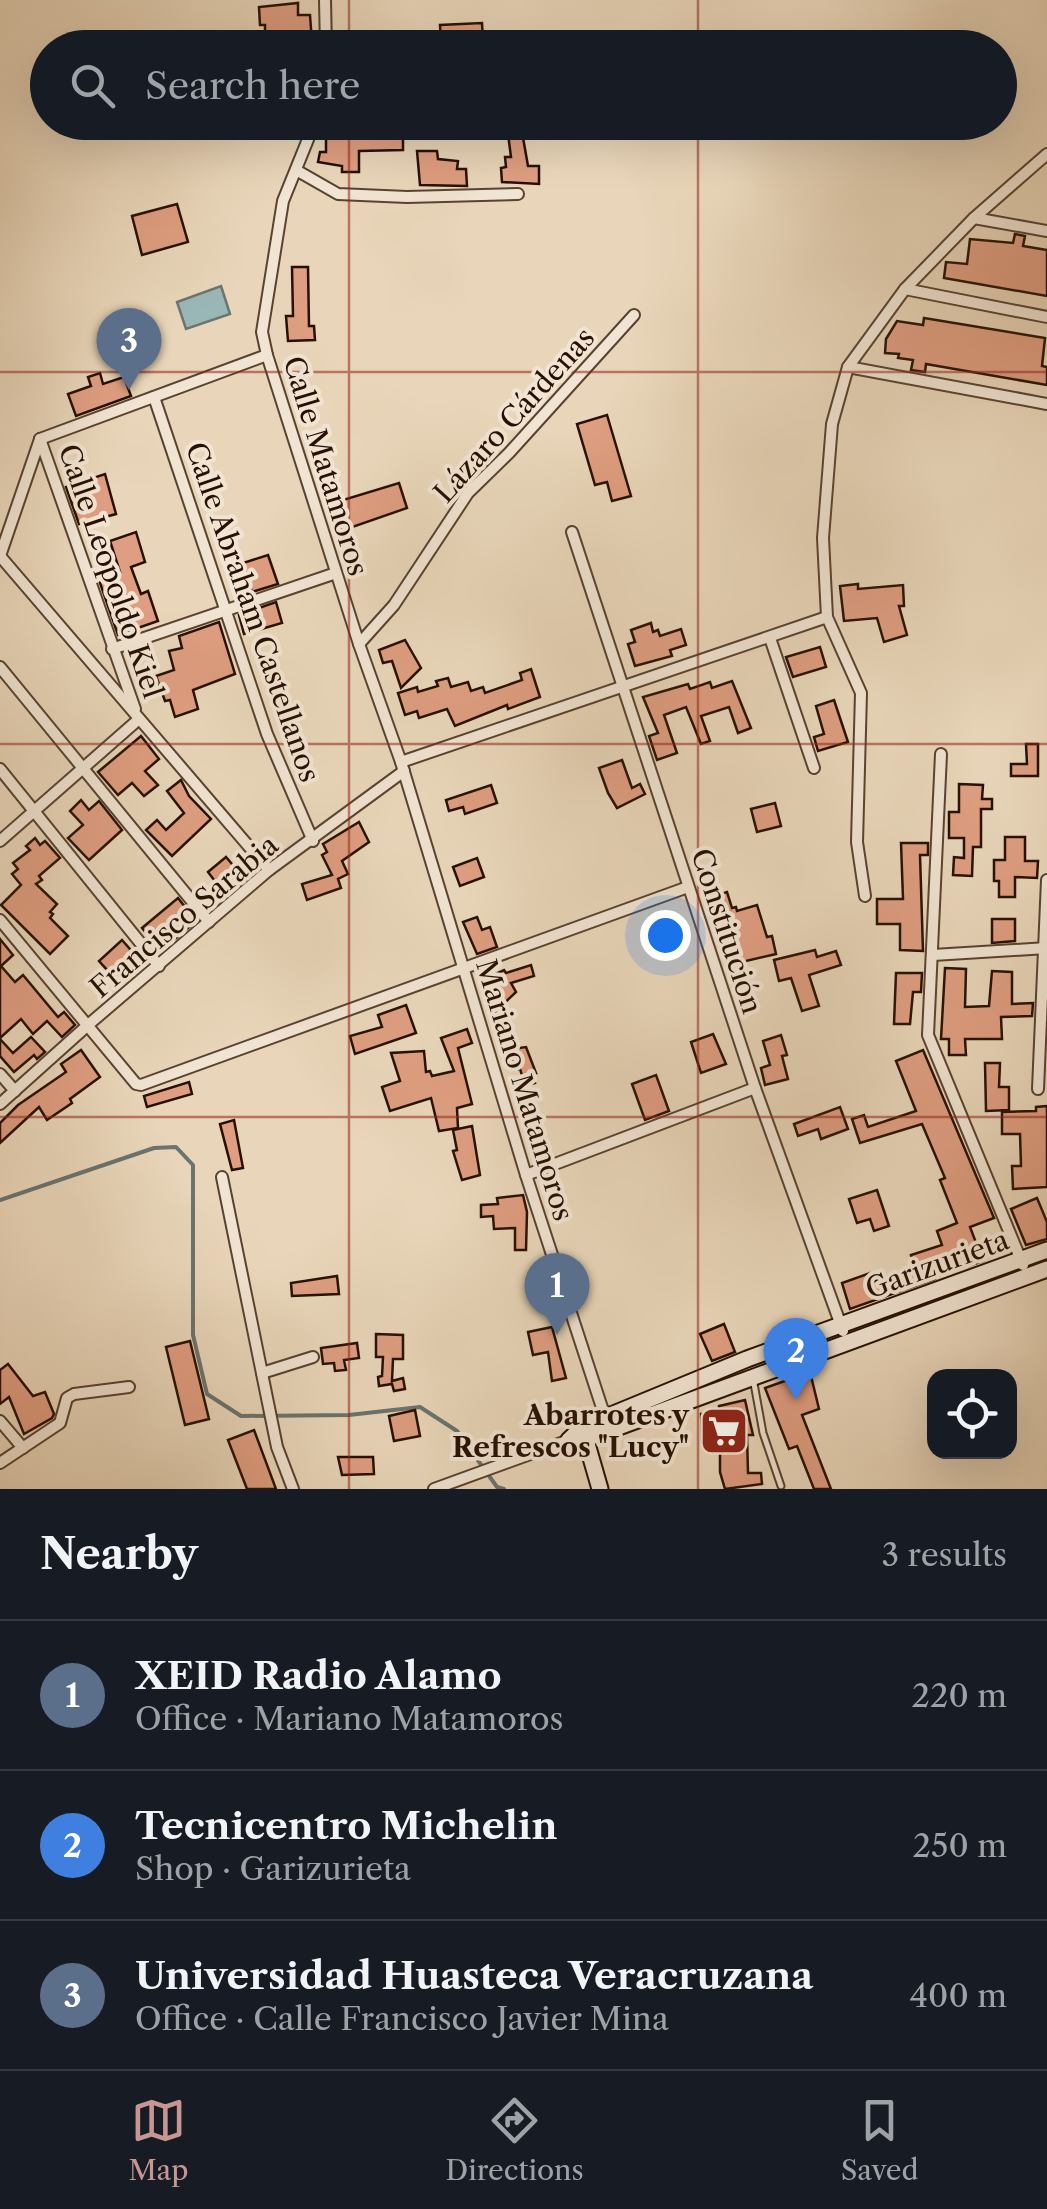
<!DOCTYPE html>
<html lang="en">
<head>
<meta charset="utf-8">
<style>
	:root { --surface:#171b24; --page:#242831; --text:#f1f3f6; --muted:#9ea1a6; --line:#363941; --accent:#c59692 }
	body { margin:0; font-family:"Libre Caslon Text",serif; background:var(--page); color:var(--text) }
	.controls { position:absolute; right:30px; bottom:30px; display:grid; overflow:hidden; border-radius:20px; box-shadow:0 10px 40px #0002 }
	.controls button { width:90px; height:90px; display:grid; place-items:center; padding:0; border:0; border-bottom:2px solid var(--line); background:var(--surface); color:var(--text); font:50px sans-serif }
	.you { position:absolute; left:665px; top:935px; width:35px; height:35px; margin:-25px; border:8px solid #fff; border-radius:50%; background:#1a73e8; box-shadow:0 0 0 15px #1a73e833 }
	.badge { display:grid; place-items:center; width:65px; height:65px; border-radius:50%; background:var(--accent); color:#fff; font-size:32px; font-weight:700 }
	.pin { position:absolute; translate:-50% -82px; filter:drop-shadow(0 2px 5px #0008) }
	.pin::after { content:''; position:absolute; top:52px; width:35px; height:30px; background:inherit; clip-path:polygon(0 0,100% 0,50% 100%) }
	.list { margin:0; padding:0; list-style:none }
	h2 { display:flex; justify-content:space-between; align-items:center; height:130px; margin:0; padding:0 40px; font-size:42px }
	h2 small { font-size:32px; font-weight:400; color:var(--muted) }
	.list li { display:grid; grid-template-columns:65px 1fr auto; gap:30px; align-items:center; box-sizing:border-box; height:150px; padding:0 40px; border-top:2px solid var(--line) }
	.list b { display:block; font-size:38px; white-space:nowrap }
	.list p { margin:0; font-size:32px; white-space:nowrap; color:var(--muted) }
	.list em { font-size:32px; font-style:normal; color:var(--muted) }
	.icon { flex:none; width:55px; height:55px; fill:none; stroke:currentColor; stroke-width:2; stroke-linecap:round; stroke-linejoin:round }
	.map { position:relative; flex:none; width:1047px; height:1489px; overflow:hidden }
	.search { position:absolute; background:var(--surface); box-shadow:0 10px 40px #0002; left:30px; right:30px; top:30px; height:110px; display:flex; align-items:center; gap:25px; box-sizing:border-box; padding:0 35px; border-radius:55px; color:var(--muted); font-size:38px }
	.sheet { height:580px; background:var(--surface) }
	nav { display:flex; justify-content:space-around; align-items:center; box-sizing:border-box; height:140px; border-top:2px solid var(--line); background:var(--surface); font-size:28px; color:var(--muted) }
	nav a { display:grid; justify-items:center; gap:5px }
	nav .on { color:var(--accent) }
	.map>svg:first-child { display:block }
	.water { fill:#99b7b7; stroke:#6b746f; stroke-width:2.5 }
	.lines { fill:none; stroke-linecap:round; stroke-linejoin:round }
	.stream { stroke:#6b746f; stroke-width:4 }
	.building { fill:#df9e81; stroke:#271003; stroke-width:2.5 }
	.lane-casing { stroke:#584231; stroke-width:9 }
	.street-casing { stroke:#584231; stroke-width:14 }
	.secondary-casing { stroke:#271003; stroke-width:19 }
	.lane { stroke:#f1e4d2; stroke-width:5 }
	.street { stroke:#f1e4d2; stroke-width:10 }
	.secondary { stroke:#f1e4d2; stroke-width:15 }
	.grid { fill:none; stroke:#8f2418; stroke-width:2.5; stroke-opacity:0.55 }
	.labels { text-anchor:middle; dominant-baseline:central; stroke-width:8; stroke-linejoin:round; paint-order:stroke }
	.street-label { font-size:28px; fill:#271003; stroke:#f1e4d2 }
	.poi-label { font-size:28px; font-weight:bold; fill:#271003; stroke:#f1e4d2; text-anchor:end }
</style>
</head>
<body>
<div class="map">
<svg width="1047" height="1489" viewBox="0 0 1047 1489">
	<rect width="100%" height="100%" fill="#e9d6ba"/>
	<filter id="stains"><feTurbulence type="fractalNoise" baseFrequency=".002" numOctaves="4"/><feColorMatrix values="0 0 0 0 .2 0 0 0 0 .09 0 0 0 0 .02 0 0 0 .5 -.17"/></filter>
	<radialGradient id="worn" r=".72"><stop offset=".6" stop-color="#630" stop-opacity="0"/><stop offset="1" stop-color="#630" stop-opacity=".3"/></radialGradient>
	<path class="water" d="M221 286 230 314 186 329 177 302Z"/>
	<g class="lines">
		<path class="stream" d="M0 1200 154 1148 176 1147 193 1165V1335L207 1394 241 1416 349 1415 420 1407 457 1431 497 1487 504 1489"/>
	</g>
	<g class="building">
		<path d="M298 3V15H310L312 43 274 48 273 33H265V25H260L259 7Z"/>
		<path d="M482 23 483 40 441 44 440 25Z"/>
		<path d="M326 122H403V150L359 151V172H342V166L318 162 320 152H326Z"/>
		<path d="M522 132 528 166H539V184L502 182 501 168 506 167 505 157H511L508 134Z"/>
		<path d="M417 151H437L438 159 458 161 457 169H466L467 186 420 185Z"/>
		<path d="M177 204 188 242 142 255 132 216Z"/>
		<path d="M1015 234 1025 236 1023 246 1047 250V296L944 278 946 262 967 264 970 239 1013 243Z"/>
		<path d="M292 267H308L309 326H314L315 340 288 341 286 316H293Z"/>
		<path d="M924 318 1045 338 1042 366 1047 367V385L926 364 925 372 911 370 913 360 898 358 899 354 885 353 886 339 897 321 923 325Z"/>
		<circle cx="118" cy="347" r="15"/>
		<path d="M100 373 103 384 124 377 131 396 76 416 68 394 91 386 88 377Z"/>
		<path d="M607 415 631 496 612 501 607 482 595 485 577 424Z"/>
		<path d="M105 474 116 514 79 524 66 487Z"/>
		<path d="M399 483 407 508 341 531 333 503Z"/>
		<path d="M136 532 145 562 131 567 141 594 148 591 158 621 118 635 99 580 120 572 110 541Z"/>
		<path d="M268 555 278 584 252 592 243 563Z"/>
		<path d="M858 584V589L903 585 904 606H899L907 635 884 642 877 618 844 621 840 586Z"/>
		<path d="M276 602 282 623 244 634 239 615Z"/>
		<path d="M219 622 235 674 193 690 198 709 175 717 170 700 165 701 156 676 174 670 169 651 182 648 179 636Z"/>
		<path d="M651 623 653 632 658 630 660 636 681 629 686 645 670 650 672 656 635 666 628 644 635 642 631 630Z"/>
		<path d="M405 640 421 668 401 688 392 661 383 663 379 650Z"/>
		<path d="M820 647 826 667 793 677 786 657Z"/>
		<path d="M531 669 540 697 508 709 507 705 455 726 447 709 419 718 417 711 405 715 398 693 417 687 418 692 438 686 436 681 448 678 451 687 468 682 471 691 483 687 485 693 522 680 520 673Z"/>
		<path d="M732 681 751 728 738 733 729 707 701 716 710 741 701 744 686 707 664 715 677 753 657 760 649 736 658 733 643 697 688 684 690 689 710 682 712 688Z"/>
		<path d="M834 700 848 742 818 751 814 737 824 734 816 706Z"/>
		<path d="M141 736 159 759 145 771 158 785 144 796 132 783 118 795 98 772Z"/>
		<path d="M1026 744H1038V776H1011V764H1027Z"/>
		<path d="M622 760 632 788 640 784 645 794 617 808 608 793 599 768Z"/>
		<path d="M181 780 189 796 211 819 172 856 146 830 157 820 166 830 184 813 167 791Z"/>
		<path d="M959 784 983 785 982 799H992V809H981V847H973L972 876 953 875 954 857 964 858V838H949V812H959Z"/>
		<path d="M491 785 497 803 465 814 463 807 449 811 446 800Z"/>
		<path d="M81 800 89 810 99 801 122 830 89 860 68 838 83 825 70 811Z"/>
		<path d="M775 803 781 826 757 832 751 809Z"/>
		<path d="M359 822 369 842 342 861 348 874 338 879 341 888 307 900 302 884 332 875 322 855 327 852 323 844Z"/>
		<path d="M1005 837H1025V861H1038L1037 878 1015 877V897H999V881H994V860H1005Z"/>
		<path d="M35 838 40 845 45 841 60 858 39 876 42 880 36 884 57 904 50 912 53 914 50 918 68 936 50 954 1 905 21 885 12 874 18 869 13 863 30 850 26 846Z"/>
		<path d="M901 843H928V855H920L923 951 900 950V924H877V899H903Z"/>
		<path d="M226 857 243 877 224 893 208 872Z"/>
		<path d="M477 858 484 877 460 886 453 867Z"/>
		<path d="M727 892 732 908 736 907 737 911 757 905 767 937 772 936 776 954 733 964 720 909 715 910 711 897Z"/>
		<path d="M178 898 196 921 161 951 142 928Z"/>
		<path d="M477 917 482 930 490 927 497 947 477 954 463 922Z"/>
		<path d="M675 918 684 949 662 955 655 930 660 929 659 922Z"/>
		<path d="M992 919H1015V941L992 943Z"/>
		<path d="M0 939 13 955 1 966 15 982 23 975 58 1017 64 1012 75 1025 62 1037 47 1021 33 1034 21 1019 0 1038Z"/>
		<path d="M122 940 143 964 120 984 99 961Z"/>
		<path d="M815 950 817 957 836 951 841 965 809 975 819 1006 802 1011 791 978 779 981 774 960Z"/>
		<path d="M531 965 534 976 511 983 516 992 496 1011 485 979 504 970 506 973Z"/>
		<path d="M945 968 966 969 965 1007 989 1006 992 971 1012 972V1004L1033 1003 1032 1016 1001 1017 1002 1039H965L966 1055H949V1039H941Z"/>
		<path d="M896 973H922L921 992H913L910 1024H894Z"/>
		<path d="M406 1005 416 1033 355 1054 350 1036 382 1027 378 1015Z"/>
		<path d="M467 1029 472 1043 458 1048 472 1104 457 1108 458 1128 439 1131 431 1098 390 1111 382 1087 400 1081 391 1053 424 1051 426 1072 430 1071 432 1076 454 1071 441 1038Z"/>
		<path d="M713 1034 726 1064 701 1073 691 1042Z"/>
		<path d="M781 1035 787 1055 782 1056 788 1079 765 1085 761 1068 770 1065 763 1041Z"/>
		<path d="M31 1037 45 1052 37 1059 34 1055 14 1072 0 1056V1039L13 1053Z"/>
		<path d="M526 1047 536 1073H533L535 1083 525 1085 520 1069 514 1070 511 1049Z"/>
		<path d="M81 1050 100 1077 70 1099 72 1103 47 1120 39 1107 0 1143V1123L18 1105 66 1072 61 1064Z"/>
		<path d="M923 1050 994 1218 970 1227 983 1261 969 1266 965 1255 932 1267 935 1279 850 1309 842 1283 870 1273 873 1282 915 1267 911 1255 942 1245 937 1231 957 1223 940 1180 945 1178 922 1124 860 1143 852 1119 864 1115 868 1127 916 1111 896 1061Z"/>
		<path d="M985 1063H1000L999 1087H1009V1110L986 1111Z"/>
		<path d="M656 1075 669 1111 645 1120 632 1084Z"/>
		<path d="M189 1082 192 1094 147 1107 144 1096Z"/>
		<path d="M1047 1106V1187L1013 1189 1012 1166H1021L1020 1134H1002V1112L1036 1111V1107Z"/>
		<path d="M840 1107 848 1129 821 1139 818 1129 798 1136 794 1124Z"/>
		<path d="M234 1120 243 1168 232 1170 220 1124Z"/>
		<path d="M472 1126 480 1175 462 1180 453 1151 457 1150 453 1130Z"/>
		<path d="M877 1190 889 1226 874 1231 870 1219 857 1223 849 1199Z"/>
		<path d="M523 1195 527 1212 526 1250H515V1228L494 1229 493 1216 481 1217V1205L498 1204 497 1198Z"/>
		<path d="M1037 1198 1047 1222V1239L1026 1245 1011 1209Z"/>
		<path d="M337 1276 339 1294 292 1296 291 1283Z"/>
		<path d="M724 1324 735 1352 712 1361 700 1334Z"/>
		<path d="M552 1327 566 1378 552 1381 548 1352 533 1355 528 1332Z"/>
		<path d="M376 1334 403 1335V1359H393L392 1381 403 1378 405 1389 394 1391 392 1384 379 1386 378 1377 382 1376 383 1357H376Z"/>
		<path d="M190 1341 209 1419 185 1425 166 1347Z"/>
		<path d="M357 1343 359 1358 344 1360 346 1370 335 1371 334 1363 323 1364 321 1348Z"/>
		<path d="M8 1364 33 1396 45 1392 54 1414 52 1418 24 1434 9 1397 0 1404V1370Z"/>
		<path d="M810 1372 819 1409 802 1415 831 1489H814L797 1446 789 1449 765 1388Z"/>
		<path d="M745 1400 753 1435H747L748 1473H761L762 1484 725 1489 720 1472V1442L702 1443 701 1414 719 1413V1406Z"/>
		<path d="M415 1410 420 1436 394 1441 389 1416Z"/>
		<path d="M254 1430 276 1489H247L228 1440Z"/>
		<path d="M338 1457H373L374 1474 342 1475Z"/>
	</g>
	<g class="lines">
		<g class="lane-casing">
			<path id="lane" d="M753 1378 763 1433 781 1486"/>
		</g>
		<g class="street-casing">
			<g id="street">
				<path d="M325 0 326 48"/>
				<path d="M315 122 283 201 262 332 267 355 359 644 401 762 526 1175 606 1420"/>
				<path d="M296 170 338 194 407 197 518 194"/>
				<path d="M974 218 1047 231"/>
				<path d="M905 289 1047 317"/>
				<path d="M848 367 1047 404"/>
				<path d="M154 397 267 734 313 841"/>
				<path d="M40 439 135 709"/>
				<path d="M40 439 267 355"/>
				<path d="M572 532 755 1088 843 1331"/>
				<path d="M0 556 269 870"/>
				<path d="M0 556 40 439"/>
				<path d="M770 638 814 768"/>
				<path d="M359 644 394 605 468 493 509 453 634 315"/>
				<path d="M112 649 336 573"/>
				<path d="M0 667 209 922"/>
				<path d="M941 754 928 1035 1023 1265"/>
				<path d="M401 762 827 617"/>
				<path d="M0 769 159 966"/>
				<path d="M0 841 139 719"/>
				<path d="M865 896 857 842 861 693 827 617 823 538 832 424 848 367 905 289 974 218 1047 154"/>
				<path d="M0 920 136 1084 141 1085 688 887"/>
				<path d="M933 955 1047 948"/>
				<path d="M0 1074 15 1091"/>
				<path d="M1038 1089 1047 880"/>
				<path d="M0 1104 88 1025 269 870 404 771"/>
				<path d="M526 1175 755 1088"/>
				<path d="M222 1177 277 1447 293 1489"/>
				<path d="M262 1373 313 1357"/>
				<path d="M0 1421 23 1448"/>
				<path d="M0 1463 60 1423 67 1398 74 1394 129 1387"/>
				<path d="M434 1489 569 1440"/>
			</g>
		</g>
		<g class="secondary-casing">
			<g id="secondary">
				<path d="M583 1430 600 1489"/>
				<path d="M569 1440 582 1427 747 1359 1047 1250"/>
				<path d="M569 1440 586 1439 1047 1269"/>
			</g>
		</g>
		<use href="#lane" class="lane"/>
		<use href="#street" class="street"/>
		<use href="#secondary" class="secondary"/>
	</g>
	<path class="grid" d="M349 0V48M698 0V48M349 122V1489M698 122V1489M0 372H1047M0 744H1047M0 1117H1047"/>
	<defs>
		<g id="supermarket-square" transform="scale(2.5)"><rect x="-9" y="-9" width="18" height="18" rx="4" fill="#8f2418" stroke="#f1e4d2"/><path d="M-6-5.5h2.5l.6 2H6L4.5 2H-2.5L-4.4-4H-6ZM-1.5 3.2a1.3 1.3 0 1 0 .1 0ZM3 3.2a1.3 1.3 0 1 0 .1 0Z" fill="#fff"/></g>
	</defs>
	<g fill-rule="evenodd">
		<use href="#supermarket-square" x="724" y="1431"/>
	</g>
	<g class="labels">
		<g class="street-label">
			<text transform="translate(514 415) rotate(-48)">Lázaro Cárdenas</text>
			<text transform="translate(326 466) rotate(73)">Calle Matamoros</text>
			<text transform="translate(111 571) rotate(71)">Calle Leopoldo Kiel</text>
			<text transform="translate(253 612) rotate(71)">Calle Abraham Castellanos</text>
			<text transform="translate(184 916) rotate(-40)">Francisco Sarabia</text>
			<text transform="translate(727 931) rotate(72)">Constitución</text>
			<text transform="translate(525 1090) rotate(73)">Mariano Matamoros</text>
			<text transform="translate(937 1264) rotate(-20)">Garizurieta</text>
		</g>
		<g class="poi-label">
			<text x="689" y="1415">Abarrotes y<tspan x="689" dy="32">Refrescos "Lucy"</tspan></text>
		</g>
	</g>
	<rect width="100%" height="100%" filter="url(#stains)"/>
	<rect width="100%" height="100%" fill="url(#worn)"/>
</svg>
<div class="controls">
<button><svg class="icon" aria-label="locate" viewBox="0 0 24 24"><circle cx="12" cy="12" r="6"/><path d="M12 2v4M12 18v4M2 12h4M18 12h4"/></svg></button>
</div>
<div class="you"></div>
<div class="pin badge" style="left:557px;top:1335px;background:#5c6f8a">1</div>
<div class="pin badge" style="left:796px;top:1400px;background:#3f7fe0">2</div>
<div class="pin badge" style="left:129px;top:390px;background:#5c6f8a">3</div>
<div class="search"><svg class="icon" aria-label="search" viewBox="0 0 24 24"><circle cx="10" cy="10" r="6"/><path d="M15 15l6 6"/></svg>Search here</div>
</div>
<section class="sheet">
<h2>Nearby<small>3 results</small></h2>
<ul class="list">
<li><span class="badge" style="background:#5c6f8a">1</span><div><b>XEID Radio Alamo</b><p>Office · Mariano Matamoros</p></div><em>220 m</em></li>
<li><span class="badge" style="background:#3f7fe0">2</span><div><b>Tecnicentro Michelin</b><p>Shop · Garizurieta</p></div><em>250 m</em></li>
<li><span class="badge" style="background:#5c6f8a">3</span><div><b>Universidad Huasteca Veracruzana</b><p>Office · Calle Francisco Javier Mina</p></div><em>400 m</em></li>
</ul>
</section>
<nav>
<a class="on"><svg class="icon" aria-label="map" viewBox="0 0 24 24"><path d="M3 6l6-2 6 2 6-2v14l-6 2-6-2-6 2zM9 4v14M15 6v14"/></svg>Map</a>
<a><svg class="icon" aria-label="directions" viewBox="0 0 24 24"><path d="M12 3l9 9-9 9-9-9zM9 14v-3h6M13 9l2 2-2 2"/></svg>Directions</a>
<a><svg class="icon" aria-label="saved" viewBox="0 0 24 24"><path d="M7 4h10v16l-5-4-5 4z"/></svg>Saved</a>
</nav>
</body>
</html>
